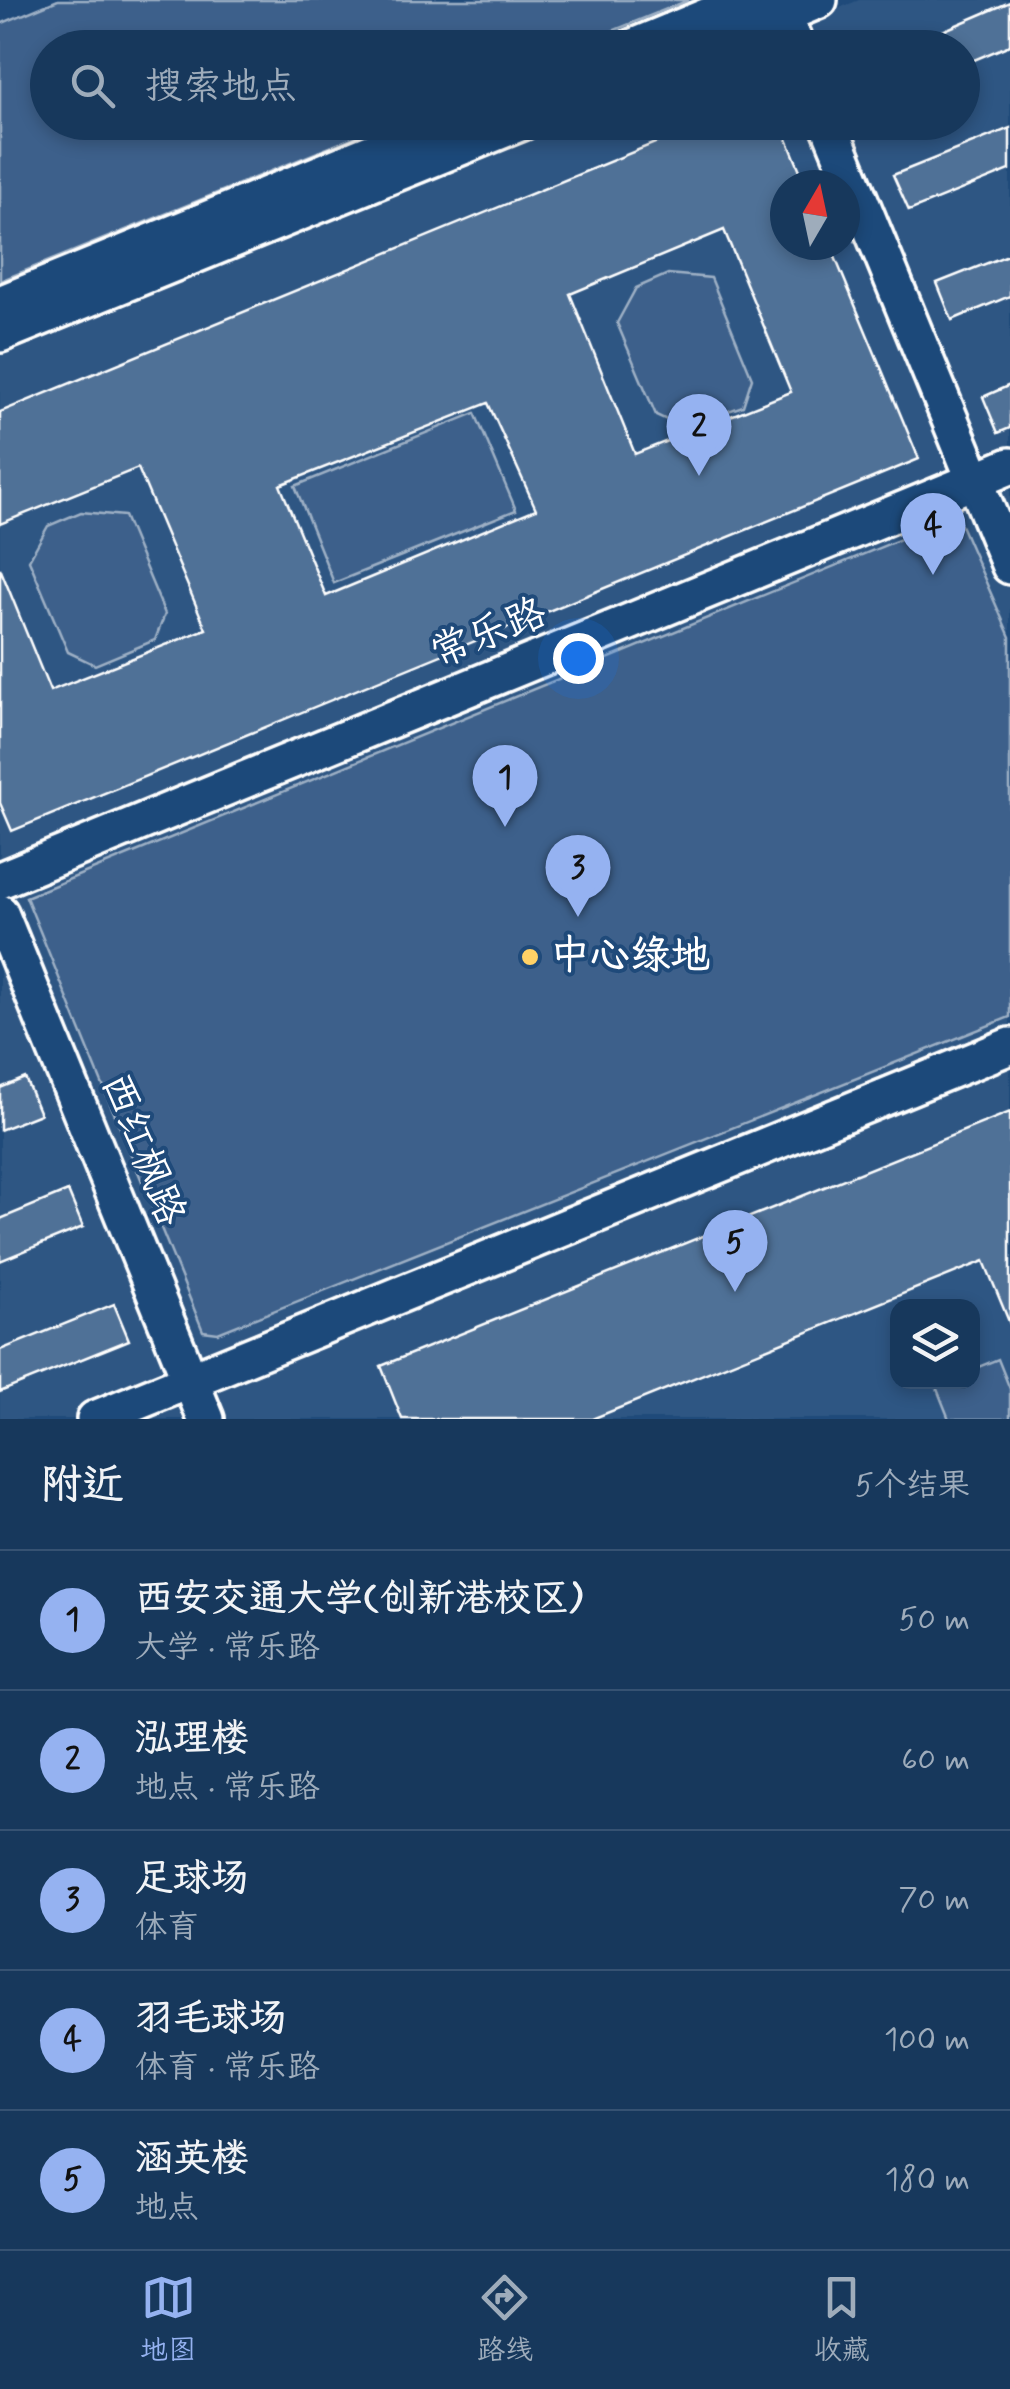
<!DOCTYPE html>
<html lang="zh">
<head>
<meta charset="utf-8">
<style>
	:root { --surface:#17385c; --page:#203f62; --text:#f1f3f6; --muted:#9eacbb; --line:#365272; --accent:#95b2f1 }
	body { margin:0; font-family:Mynerve,"LXGW WenKai TC",sans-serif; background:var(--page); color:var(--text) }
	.controls { position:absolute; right:30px; bottom:30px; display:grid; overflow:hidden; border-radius:20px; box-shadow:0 5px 15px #0003 }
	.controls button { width:90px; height:90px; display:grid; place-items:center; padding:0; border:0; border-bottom:2px solid var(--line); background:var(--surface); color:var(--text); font:50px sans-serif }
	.compass { position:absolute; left:770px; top:170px; width:90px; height:90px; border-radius:50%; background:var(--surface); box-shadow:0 5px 15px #0003; rotate:9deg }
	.you { position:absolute; left:578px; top:658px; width:35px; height:35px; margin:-25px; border:8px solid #fff; border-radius:50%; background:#1a73e8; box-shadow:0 0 0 15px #1a73e833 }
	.badge { display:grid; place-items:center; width:65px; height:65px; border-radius:50%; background:var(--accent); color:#111; font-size:32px; font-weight:700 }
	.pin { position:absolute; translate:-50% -82px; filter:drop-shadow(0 2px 5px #0008) }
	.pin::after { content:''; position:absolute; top:52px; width:35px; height:30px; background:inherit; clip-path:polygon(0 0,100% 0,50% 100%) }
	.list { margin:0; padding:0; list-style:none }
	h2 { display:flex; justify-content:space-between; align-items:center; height:130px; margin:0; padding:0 40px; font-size:42px }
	h2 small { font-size:32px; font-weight:400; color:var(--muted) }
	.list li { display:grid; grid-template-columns:65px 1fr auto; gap:30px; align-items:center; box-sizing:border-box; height:140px; padding:0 40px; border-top:2px solid var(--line) }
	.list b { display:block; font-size:38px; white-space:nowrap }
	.list p { margin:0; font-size:32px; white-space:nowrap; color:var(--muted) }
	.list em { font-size:32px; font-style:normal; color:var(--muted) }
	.icon { flex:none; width:55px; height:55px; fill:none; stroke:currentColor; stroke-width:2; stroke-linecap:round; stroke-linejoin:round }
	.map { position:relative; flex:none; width:1010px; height:1419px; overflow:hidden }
	.search { position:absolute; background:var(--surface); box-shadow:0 5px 15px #0003; left:30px; right:30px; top:30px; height:110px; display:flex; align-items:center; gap:25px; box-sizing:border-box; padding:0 35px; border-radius:55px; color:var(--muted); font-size:38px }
	.sheet { height:830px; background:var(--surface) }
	nav { display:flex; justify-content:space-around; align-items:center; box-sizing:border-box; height:140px; border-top:2px solid var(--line); background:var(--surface); font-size:28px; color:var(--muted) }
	nav a { display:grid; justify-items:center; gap:5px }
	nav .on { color:var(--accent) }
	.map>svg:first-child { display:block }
	.built { fill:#2e5683; fill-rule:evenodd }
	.green { fill:#3c618b; stroke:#9eb0c5; stroke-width:2.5 }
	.building { fill:#507197; stroke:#fff; stroke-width:2.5; fill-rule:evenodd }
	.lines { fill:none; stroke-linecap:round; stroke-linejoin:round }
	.minor-casing { stroke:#fff; stroke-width:42 }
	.minor { stroke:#1f4a7a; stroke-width:35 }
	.poi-dot { fill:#ffd166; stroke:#1f4a7a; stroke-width:4 }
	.labels { text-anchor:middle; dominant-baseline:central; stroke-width:8; stroke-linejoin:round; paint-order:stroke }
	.street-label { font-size:40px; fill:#fff; stroke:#1f4a7a }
	.poi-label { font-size:40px; font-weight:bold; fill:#fff; stroke:#1f4a7a; text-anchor:start }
</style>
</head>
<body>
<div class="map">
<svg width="1010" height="1419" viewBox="0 0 1010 1419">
	<rect width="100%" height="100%" fill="#1f4a7a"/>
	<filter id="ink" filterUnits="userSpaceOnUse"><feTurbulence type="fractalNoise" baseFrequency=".01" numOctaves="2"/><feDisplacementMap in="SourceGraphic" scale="20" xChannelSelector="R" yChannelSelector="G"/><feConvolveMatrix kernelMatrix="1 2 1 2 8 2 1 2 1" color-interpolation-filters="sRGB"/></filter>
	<g filter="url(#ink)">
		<path class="built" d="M859 0H1010V1419H0V347L557 123 962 122V48L743 47ZM785 185H845V245H785ZM898 1306H972V1382H898Z"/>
		<g class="green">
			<path d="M58 0H689L573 47 48 48V122L389 123 0 281V24Z"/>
			<path d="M668 274 711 278 752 378 743 406 682 427 656 415 617 323 636 288Z"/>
			<path d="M475 413 516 510 334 583 295 486Z"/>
			<path d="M81 512 124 516 165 614 155 640 95 665 68 652 29 560 48 526Z"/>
			<path d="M947 520 961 525 1010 637V1017L218 1333 203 1331 26 897Z"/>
			<path d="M998 1359 1010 1389V1419H949L935 1384 972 1382 973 1369Z"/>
		</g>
		<g class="building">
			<path d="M1010 2V45L962 65V48H903Z"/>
			<path d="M706 122H780L806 185H785V245H830L919 459 12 831 0 803V568L50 691 206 629 138 468 0 524V412ZM724 230 791 392 635 454 570 294ZM488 403 536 509 326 596 280 485Z"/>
			<path d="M1010 128V170L909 211 893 175Z"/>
			<path d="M1010 254V296L952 320 937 283Z"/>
			<path d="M1010 385V428L998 433 983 397Z"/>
			<path d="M25 1078 40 1114 0 1130V1088Z"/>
			<path d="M1010 1112V1324L984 1261 592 1419H402L381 1366Z"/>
			<path d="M68 1191 83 1227 0 1261V1219Z"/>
			<path d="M114 1304 129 1340 0 1392V1350Z"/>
		</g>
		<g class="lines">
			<g class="minor-casing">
				<g id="minor">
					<path d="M777 0 797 48"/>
					<path d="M631 48 747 0"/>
					<path d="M704 48 819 0"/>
					<path d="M828 122 1010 566"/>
					<path d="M0 304 446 122"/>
					<path d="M0 334 522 122"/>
					<path d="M0 880 1010 466"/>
					<path d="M0 913 206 1419"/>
					<path d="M95 1419 1010 1046"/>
				</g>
			</g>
			<use href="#minor" class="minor"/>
		</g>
	</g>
	<circle class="poi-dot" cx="530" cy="957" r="10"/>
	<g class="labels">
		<g class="street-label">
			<text transform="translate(489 634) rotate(-22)">常乐路</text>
			<text transform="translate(142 1150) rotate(68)">西红枫路</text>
		</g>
		<g class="poi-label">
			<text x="550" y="957">中心绿地</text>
		</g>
	</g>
</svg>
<div class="controls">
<button><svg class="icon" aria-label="layers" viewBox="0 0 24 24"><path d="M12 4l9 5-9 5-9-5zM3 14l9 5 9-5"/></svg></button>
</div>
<svg class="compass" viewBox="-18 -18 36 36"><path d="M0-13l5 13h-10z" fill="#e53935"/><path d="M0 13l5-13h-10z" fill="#9eacbb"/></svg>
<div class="you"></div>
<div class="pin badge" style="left:505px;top:827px">1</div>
<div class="pin badge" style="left:699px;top:476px">2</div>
<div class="pin badge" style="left:578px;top:917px">3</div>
<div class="pin badge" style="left:933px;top:575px">4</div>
<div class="pin badge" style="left:735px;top:1292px">5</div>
<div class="search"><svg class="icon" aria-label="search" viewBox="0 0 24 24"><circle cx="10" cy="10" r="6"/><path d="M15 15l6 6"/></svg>搜索地点</div>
</div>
<section class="sheet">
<h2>附近<small>5个结果</small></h2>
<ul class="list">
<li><span class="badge">1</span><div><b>西安交通大学(创新港校区)</b><p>大学 · 常乐路</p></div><em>50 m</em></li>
<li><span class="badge">2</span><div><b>泓理楼</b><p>地点 · 常乐路</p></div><em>60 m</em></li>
<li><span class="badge">3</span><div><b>足球场</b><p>体育</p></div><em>70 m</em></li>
<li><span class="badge">4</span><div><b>羽毛球场</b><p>体育 · 常乐路</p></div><em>100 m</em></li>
<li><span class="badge">5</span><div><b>涵英楼</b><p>地点</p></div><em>180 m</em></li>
</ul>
</section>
<nav>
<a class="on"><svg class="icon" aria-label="map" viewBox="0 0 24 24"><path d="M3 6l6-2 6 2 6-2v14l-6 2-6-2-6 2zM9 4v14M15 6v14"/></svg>地图</a>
<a><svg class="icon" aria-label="directions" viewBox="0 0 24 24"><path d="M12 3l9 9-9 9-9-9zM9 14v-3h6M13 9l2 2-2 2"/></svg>路线</a>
<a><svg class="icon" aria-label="saved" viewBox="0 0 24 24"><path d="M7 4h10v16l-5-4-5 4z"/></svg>收藏</a>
</nav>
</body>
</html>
